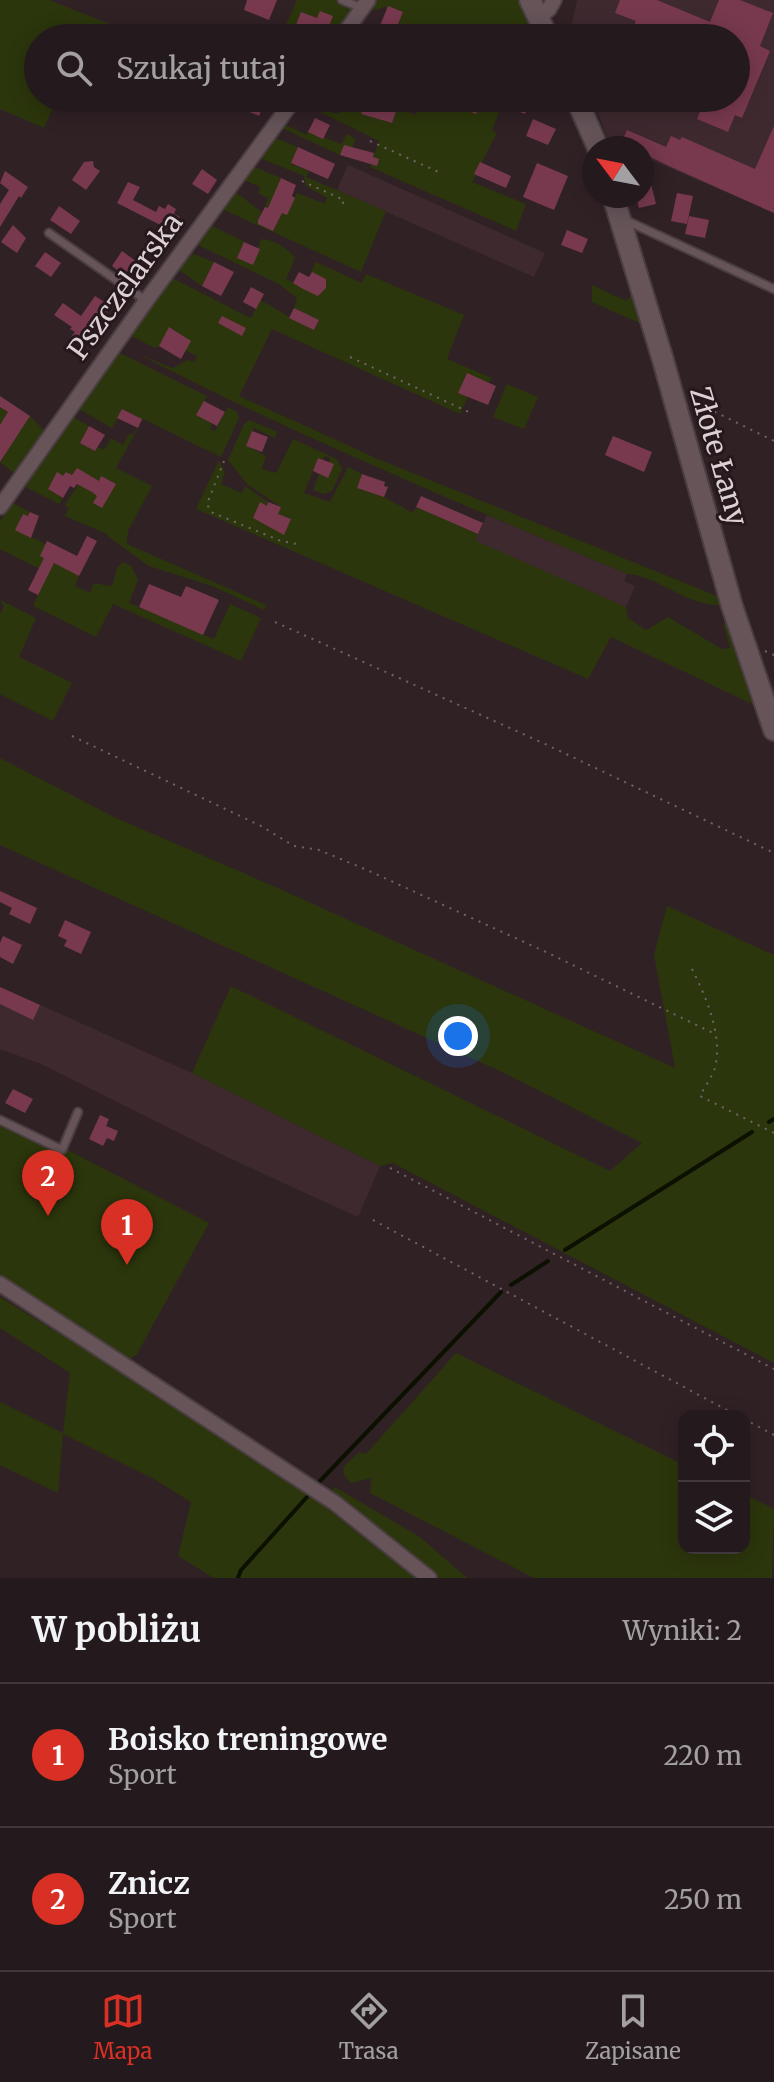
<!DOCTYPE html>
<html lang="pl">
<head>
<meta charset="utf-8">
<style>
	:root { --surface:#24191c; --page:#302629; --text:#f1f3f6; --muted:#a3a0a3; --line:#41383b; --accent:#d93025 }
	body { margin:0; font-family:Merriweather,serif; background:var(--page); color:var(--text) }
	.controls { position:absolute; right:24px; bottom:24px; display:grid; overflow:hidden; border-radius:16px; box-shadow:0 4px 20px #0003 }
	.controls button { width:72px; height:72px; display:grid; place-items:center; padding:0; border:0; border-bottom:2px solid var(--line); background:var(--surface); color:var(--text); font:40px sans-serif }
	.compass { position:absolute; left:582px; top:136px; width:72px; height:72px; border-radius:50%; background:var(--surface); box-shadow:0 4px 20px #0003; rotate:302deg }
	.you { position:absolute; left:458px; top:1036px; width:28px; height:28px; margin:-20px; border:6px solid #fff; border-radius:50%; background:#1a73e8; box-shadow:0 0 0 12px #1a73e833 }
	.badge { display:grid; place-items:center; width:52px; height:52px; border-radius:50%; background:var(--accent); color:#fff; font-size:26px; font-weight:700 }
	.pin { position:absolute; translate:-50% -66px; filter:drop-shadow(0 2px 4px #0008) }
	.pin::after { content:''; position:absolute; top:42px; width:28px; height:24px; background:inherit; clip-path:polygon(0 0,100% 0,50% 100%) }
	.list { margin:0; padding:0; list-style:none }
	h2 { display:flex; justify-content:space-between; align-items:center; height:104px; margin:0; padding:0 32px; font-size:34px }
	h2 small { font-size:26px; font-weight:400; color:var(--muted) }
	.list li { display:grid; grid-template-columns:52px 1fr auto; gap:24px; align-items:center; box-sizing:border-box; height:144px; padding:0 32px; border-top:2px solid var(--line) }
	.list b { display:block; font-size:30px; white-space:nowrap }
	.list p { margin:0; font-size:26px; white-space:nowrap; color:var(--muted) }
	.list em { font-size:26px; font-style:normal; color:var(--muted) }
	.icon { flex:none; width:44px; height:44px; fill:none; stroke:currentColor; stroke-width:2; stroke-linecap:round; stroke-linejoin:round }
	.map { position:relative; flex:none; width:774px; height:1578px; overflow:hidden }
	.search { position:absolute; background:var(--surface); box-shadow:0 4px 20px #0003; left:24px; right:24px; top:24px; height:88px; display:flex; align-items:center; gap:20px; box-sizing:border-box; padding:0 28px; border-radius:44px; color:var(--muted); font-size:30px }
	.sheet { height:392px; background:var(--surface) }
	nav { display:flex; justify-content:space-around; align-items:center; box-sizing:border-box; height:112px; border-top:2px solid var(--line); background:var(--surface); font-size:22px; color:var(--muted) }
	nav a { display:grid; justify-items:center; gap:4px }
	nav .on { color:var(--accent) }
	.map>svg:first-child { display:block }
	.built { fill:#3e292f }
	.green { fill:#2c360c }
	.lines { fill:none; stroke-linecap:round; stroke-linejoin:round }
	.stream { stroke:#0b1001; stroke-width:4 }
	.building { fill:#78394e }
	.lane-casing { stroke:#4b3e42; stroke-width:11 }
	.street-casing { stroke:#4b3e42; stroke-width:18 }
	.secondary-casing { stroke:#4b3e42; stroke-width:24 }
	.path { stroke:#716467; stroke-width:2; stroke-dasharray:2 6; stroke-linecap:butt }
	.lane { stroke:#665459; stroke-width:7 }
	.street { stroke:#665459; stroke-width:14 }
	.secondary { stroke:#665459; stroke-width:20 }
	.labels { text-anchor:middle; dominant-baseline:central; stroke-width:6; stroke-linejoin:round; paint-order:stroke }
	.street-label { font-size:28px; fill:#dbd1d3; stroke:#26181c }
</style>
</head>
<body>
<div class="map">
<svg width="774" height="1578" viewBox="0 0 774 1578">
	<rect width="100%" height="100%" fill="#302125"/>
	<g class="built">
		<path d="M577 0H774V213L642 156V148H624L609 142 592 98H736V38H569Z"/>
		<path d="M348 165 545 253 534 277 337 190Z"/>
		<path d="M487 515 627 574 624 581 635 586 626 607 475 541Z"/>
		<path d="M0 987 192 1073 380 1166 358 1217 229 1158 41 1064 0 1049Z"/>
	</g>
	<g class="green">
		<path d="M0 0H49L145 38H38V98H57L44 128 0 109Z"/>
		<path d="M297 0H344L355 4 329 38H280Z"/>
		<path d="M377 0H518L536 38H406L409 31 405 28 398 35 394 34 403 12 388 6 371 11Z"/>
		<path d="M304 98H311L309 101 330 112 338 114 348 99 366 98 361 114 392 123 398 106 415 115 419 109 410 103 413 98H457L459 99 456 106 461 112 466 110 476 114 483 98H505L492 130 497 133 472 182 526 204 516 231 370 167 379 141 310 107Z"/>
		<path d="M284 124 306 135 308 131 341 144 347 134 356 139 352 148 340 155 282 128Z"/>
		<path d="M275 138 298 147 291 164 309 171 306 177 386 211 361 272 224 210 223 205 234 191 262 212 258 219 274 230 281 214 265 207 268 198 258 193 260 187 242 179 252 166 281 178 275 194 293 202 297 193 325 204 327 198 306 186 304 176 260 158Z"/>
		<path d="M210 225 245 242 238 258 253 264 261 239C273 239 289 249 295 258L286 279 318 296 326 279 311 272 316 262 362 283 366 274 464 315 447 359 492 378 489 383 466 374 458 393 468 397 460 414 272 329 239 396 378 459 722 598 724 604C693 611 658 575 627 574 462 504 298 437 140 355L173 368 188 360 194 362 197 356 186 351 179 333 170 327 159 346 155 348 131 336 172 278 251 318 260 300C279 310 295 322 315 330L319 320 294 308 297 298 279 284 196 244Z"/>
		<path d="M191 253 214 262 202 286 179 270Z"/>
		<path d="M592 285 626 301 631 296 637 298 646 326 592 302Z"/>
		<path d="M120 353 207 396 197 414 212 424 210 429 215 431 228 407 237 412 239 418 221 457 143 419 116 468 152 486 128 531 127 544 266 605 264 610 212 586 149 566 106 535H109L65 516 69 508 65 505 85 474 77 469 72 475 66 472 63 476 57 473 48 489 63 498 59 504 24 486 71 416 89 426 80 443 95 451 98 447 104 450 111 438 123 445 129 434 133 435 142 419 123 409 112 428 77 408 115 354Z"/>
		<path d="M507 384 538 397 524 429 493 417Z"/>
		<path d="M0 407 12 415 30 416 44 430 14 473 0 462 9 448 0 442Z"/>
		<path d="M250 420 277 432 275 438 254 428 246 445 266 456 262 469 276 473 293 439 337 459 342 469 332 491 324 494 313 490 319 474 328 477 333 464 329 462 330 458 325 456 323 460 318 458 304 493 330 502 348 467 362 474 357 488 384 497 413 513 416 507 478 534 476 541 626 607 628 618 646 630 668 617 722 649 730 648 723 623 729 622 752 704 611 637 588 679 196 509 219 460 225 472 221 484 242 493 245 486 268 502 267 506 260 503 253 518 284 534 291 519 278 514 281 507 247 484 228 460 244 424Z"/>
		<path d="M13 503 30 512 28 516 22 514 16 530 46 544 79 576 75 586 90 593 94 583 110 586 113 584 117 568 123 562 131 566 138 579 129 603 214 639 230 604 261 618 241 661 113 604 96 637 33 606 48 573 0 549V521Z"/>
		<path d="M0 600 36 618 19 657 72 683 53 721 0 694V614L4 606Z"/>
		<path d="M0 758 116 818 280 889 675 1068 654 955 667 906 774 955V1363L393 1163 380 1166 192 1073 231 986 610 1171 642 1143 502 1072 0 845Z"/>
		<path d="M0 1115 209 1223 137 1354 130 1359 0 1276Z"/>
		<path d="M0 1297 167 1400 248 1455 324 1506 415 1578H214L178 1556 191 1502 154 1479 63 1434 58 1493 0 1465V1402L63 1433 70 1373 0 1328Z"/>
		<path d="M456 1353 684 1465V1548H744V1494L774 1509 772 1578H534L370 1493 371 1478 351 1483 344 1475 343 1467 359 1452 366 1454Z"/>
		<path d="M335 1487 420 1537 467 1578H437L411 1554 331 1491Z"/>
	</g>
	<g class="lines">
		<g class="stream">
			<path d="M769 1122 774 1119"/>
			<path d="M565 1250 752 1132"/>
			<path d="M511 1285 548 1261"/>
			<path d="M320 1481 501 1292"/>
			<path d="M238 1578 241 1570 307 1497"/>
		</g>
	</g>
	<g class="building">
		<path d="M247 0H277L269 20 244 10Z"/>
		<path d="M620 0H657L710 22 719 0H740L773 13 760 46 770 51 742 118 735 115 728 132 697 119 706 98H736V38H629L636 21 615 13Z"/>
		<path d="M388 6 403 12 394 34 379 28Z"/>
		<path d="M320 11 333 16 325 36 296 25 301 12 317 18Z"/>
		<path d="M217 98H250L264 104 259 116Z"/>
		<path d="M366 98 398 106 392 123 361 114Z"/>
		<path d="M460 98H483L476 114 466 110 461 112 457 105Z"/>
		<path d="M506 98H519L518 100 529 105 525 114 503 105Z"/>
		<path d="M315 118 330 125 323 139 308 132Z"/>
		<path d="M533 119 556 129 548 145 526 136Z"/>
		<path d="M774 126V213L669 166 642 153V148H632L621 143 627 130 666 147 671 136 680 140 682 137 755 169Z"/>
		<path d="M344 145 374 153 373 157 379 159 377 166 340 155Z"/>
		<path d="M298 147 335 164 328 179 291 163Z"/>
		<path d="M93 161 94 167 100 171 86 190 72 180 84 162Z"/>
		<path d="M480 162 511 176 506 188 474 174Z"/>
		<path d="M537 163 568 176 554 210 523 197Z"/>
		<path d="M202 169 217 180 208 194 192 184Z"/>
		<path d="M5 171 28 187 21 198 19 196 0 227V204L9 190 0 183Z"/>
		<path d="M281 178 296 185 292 196 295 198 287 215 282 213 273 231 258 224V220L265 207 268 208Z"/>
		<path d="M128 182 140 187 133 200 156 212 159 206 165 209 168 204 176 209 174 214 180 217 172 231 117 203Z"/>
		<path d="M651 184 656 204 639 208 636 196H642V187Z"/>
		<path d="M677 193 693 196 687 224 671 221Z"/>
		<path d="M59 206 80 221 71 234 50 220Z"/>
		<path d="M689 216 709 220 705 238 685 234Z"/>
		<path d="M13 225 26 238 17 253 1 242Z"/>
		<path d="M567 230 588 239 582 253 561 245Z"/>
		<path d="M244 242 260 249 253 265 237 258Z"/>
		<path d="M122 251 140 264 130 280 112 266Z"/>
		<path d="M45 252 61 263 51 277 35 266Z"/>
		<path d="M214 262 234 272 221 296 202 286Z"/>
		<path d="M299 272 309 277 312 272 326 279V288L318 296 303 289 293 283Z"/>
		<path d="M251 287 264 294 256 309 243 302Z"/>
		<path d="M95 296 111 306 83 347 70 338 75 332 70 329 72 327 54 315 63 303 81 316Z"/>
		<path d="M294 308 319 320 314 330 289 318Z"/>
		<path d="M222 316 246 328 242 336 218 323Z"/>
		<path d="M169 327 191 341 181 359 159 346Z"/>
		<path d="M467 373 496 386 488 405 458 393Z"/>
		<path d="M0 396 30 416 0 462V425L8 412 0 407Z"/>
		<path d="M204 401 225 412 217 426 196 415Z"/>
		<path d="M122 409 142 419 138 428 117 418Z"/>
		<path d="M89 426 105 435 95 451 80 443Z"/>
		<path d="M252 431 268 437 262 452 246 446Z"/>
		<path d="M613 436 652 452 644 472 605 455Z"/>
		<path d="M318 458 334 464 328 478 313 471Z"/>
		<path d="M77 468 99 481 101 476 116 484 102 508 93 503 97 496 92 492 77 484 74 488 70 486 63 498 48 489 57 472 63 476 66 472 72 475Z"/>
		<path d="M362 474 385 482 384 486 388 487 384 497 357 488Z"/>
		<path d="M421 496 483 523 478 534 416 507Z"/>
		<path d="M260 502 267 506 268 502 281 507 278 514 291 519 284 535 253 518Z"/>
		<path d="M30 512 39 516 31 538 15 530 23 514 28 516Z"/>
		<path d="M87 536 97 541 79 576 54 563 38 595 28 590 44 558 40 556 47 541 77 556Z"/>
		<path d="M149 584 181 597 186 586 219 600 203 635 139 607Z"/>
		<path d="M0 891 37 908 30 924 9 914 12 908 0 902Z"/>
		<path d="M65 920 91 932 81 954 64 946 67 940 58 936Z"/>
		<path d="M3 936 22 945 13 964 0 957V943Z"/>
		<path d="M0 987 40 1005 33 1020 0 1004Z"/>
		<path d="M13 1089 33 1099 25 1113 5 1103Z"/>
		<path d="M100 1115 109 1119 106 1126 118 1131 114 1141 107 1138 103 1146 89 1139Z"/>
	</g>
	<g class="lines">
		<g class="lane-casing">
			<g id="lane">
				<path d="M342 0 362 8"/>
				<path d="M625 220 774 289"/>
				<path d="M49 233 145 300"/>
				<path d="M0 1120 62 1150 78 1112"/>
			</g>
		</g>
		<g class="street-casing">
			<g id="street">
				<path d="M538 18 549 9 554 0"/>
				<path d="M341 38 368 0"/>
				<path d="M0 507 146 301 295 98"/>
				<path d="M0 1284 335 1503 429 1578"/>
			</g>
		</g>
		<g class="secondary-casing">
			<g id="secondary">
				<path d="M530 0 548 38"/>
				<path d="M576 98 598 148"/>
				<path d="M613 196 663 360 732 606 774 730"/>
			</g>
		</g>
		<g class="path">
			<path d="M370 141 443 174"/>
			<path d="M302 181 344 200 342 206"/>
			<path d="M350 357 473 414"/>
			<path d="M693 401 774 441"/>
			<path d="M224 461 207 504 211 512 281 541 297 544"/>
			<path d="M275 622 543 743 774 853"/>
			<path d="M765 651 774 655"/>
			<path d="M72 736 261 826 294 846 319 850 367 870 548 953 715 1034"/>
			<path d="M692 969C706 997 723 1035 715 1068 712 1077 704 1088 700 1096L774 1133"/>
			<path d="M390 1168 774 1369"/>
			<path d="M373 1220 738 1416"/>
			<path d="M744 1419 774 1435"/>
		</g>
		<use href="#lane" class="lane"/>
		<use href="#street" class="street"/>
		<use href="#secondary" class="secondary"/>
	</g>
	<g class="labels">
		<g class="street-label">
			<text transform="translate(125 286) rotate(-54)">Pszczelarska</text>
			<text transform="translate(719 456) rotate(74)">Złote Łany</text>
		</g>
	</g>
</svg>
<div class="controls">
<button><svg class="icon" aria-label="locate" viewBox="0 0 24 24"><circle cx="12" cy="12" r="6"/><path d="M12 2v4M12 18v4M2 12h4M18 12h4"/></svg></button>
<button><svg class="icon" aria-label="layers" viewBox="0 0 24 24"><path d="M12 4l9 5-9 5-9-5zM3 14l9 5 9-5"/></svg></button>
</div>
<svg class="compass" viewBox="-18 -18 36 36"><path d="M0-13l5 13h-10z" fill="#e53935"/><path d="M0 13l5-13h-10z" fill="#a3a0a3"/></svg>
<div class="you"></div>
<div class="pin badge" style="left:127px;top:1265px">1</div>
<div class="pin badge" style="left:48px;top:1216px">2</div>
<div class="search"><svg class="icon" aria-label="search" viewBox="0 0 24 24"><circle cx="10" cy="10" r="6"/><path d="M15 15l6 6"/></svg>Szukaj tutaj</div>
</div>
<section class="sheet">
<h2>W pobliżu<small>Wyniki: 2</small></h2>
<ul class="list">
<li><span class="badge">1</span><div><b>Boisko treningowe</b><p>Sport</p></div><em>220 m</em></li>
<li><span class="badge">2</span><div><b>Znicz</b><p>Sport</p></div><em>250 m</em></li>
</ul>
</section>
<nav>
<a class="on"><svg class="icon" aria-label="map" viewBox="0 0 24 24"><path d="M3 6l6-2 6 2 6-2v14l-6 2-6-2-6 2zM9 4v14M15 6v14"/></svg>Mapa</a>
<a><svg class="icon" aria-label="directions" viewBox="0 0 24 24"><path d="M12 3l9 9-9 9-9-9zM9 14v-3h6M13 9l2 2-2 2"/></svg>Trasa</a>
<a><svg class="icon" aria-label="saved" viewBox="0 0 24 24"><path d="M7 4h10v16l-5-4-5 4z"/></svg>Zapisane</a>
</nav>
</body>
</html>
